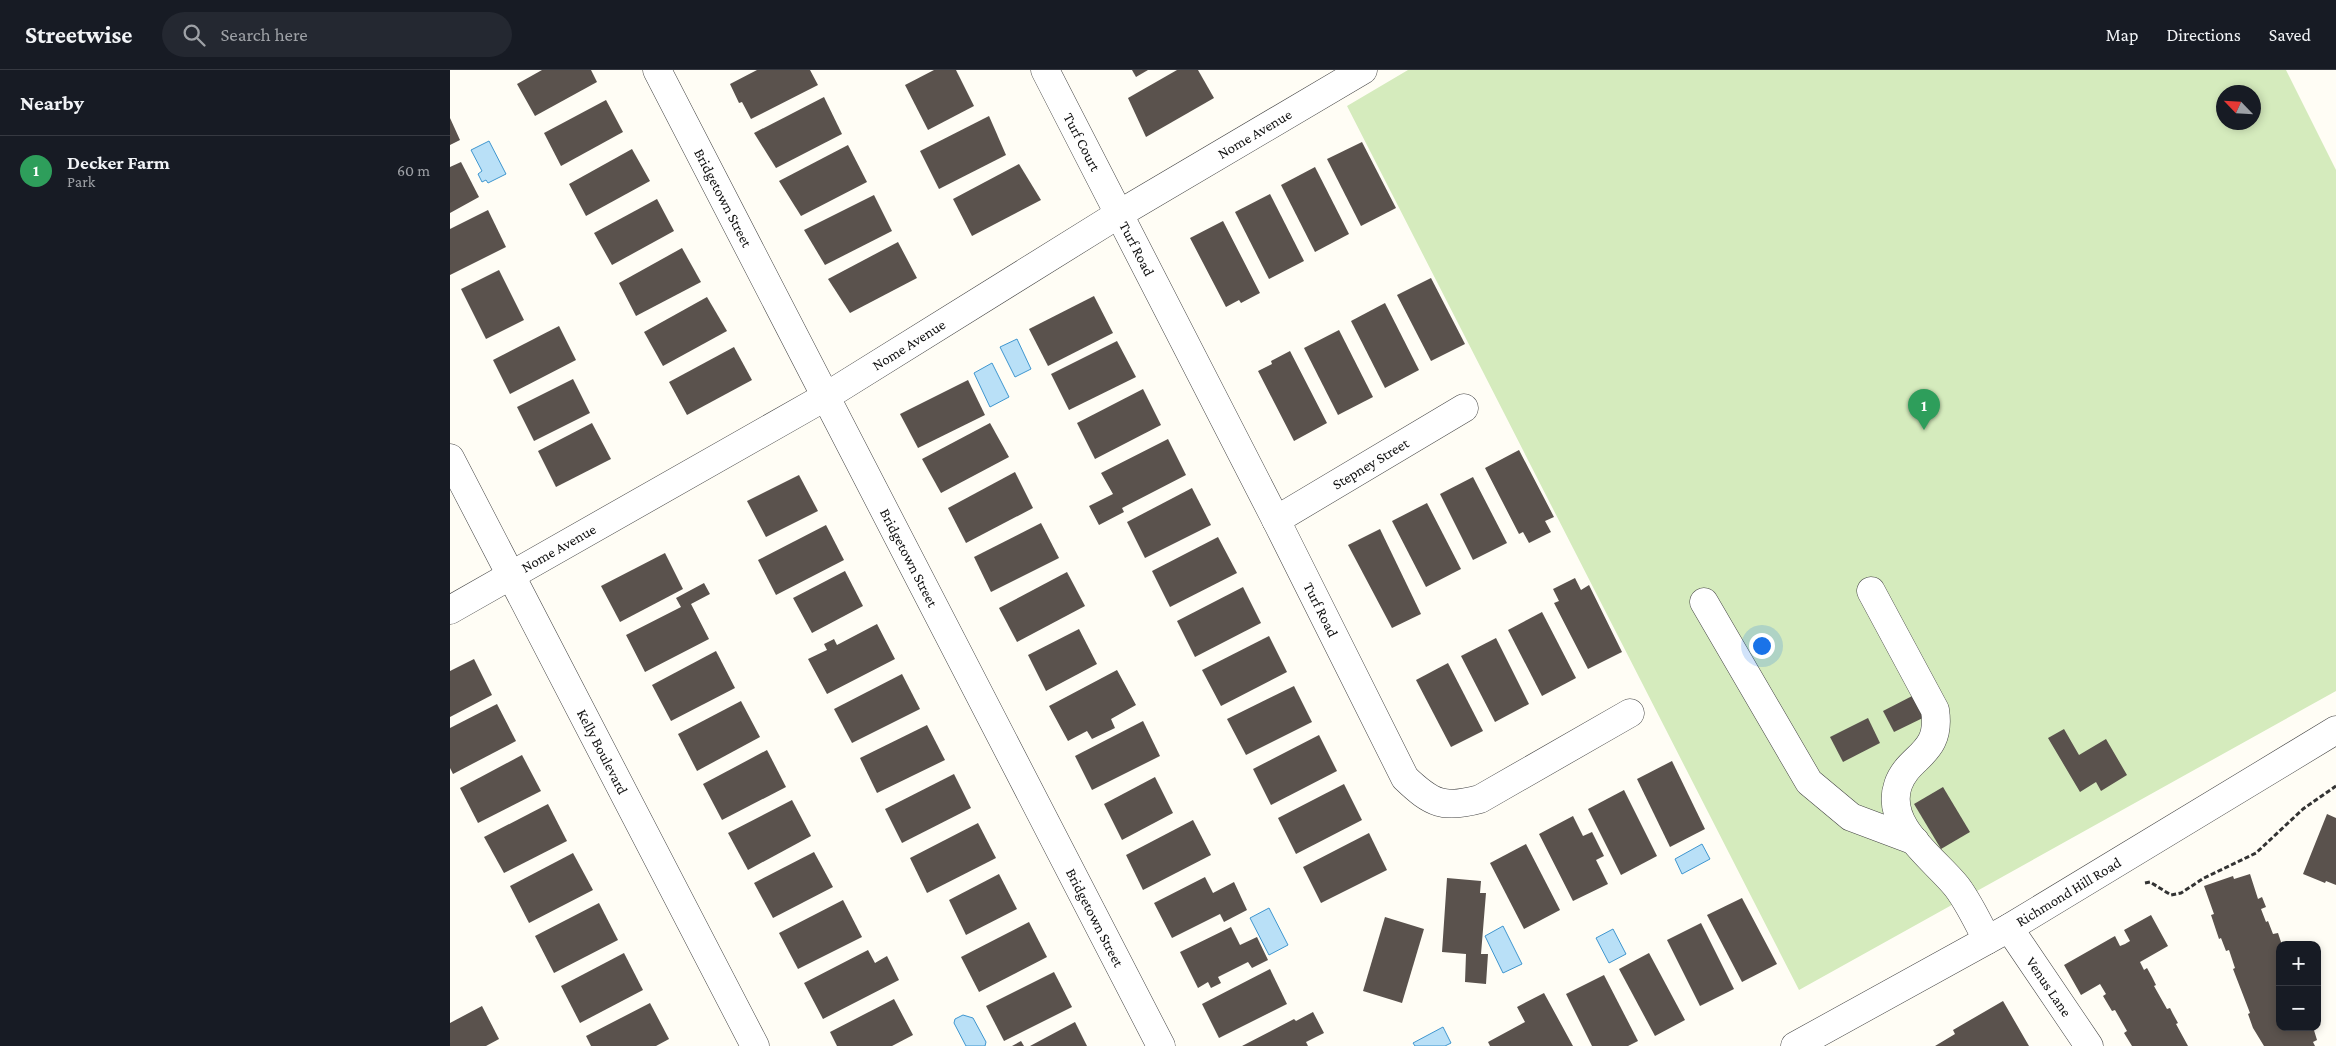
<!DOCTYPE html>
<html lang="en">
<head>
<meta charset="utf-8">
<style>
	:root { --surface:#171b24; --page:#242831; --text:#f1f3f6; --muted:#9ea1a6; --line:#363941; --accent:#c4262e }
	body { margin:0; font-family:"Crimson Pro",serif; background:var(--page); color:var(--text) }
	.controls { position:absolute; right:15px; bottom:15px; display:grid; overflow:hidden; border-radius:10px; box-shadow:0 2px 8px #0003 }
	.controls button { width:45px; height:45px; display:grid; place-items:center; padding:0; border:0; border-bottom:1px solid var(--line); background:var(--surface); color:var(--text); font:25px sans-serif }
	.compass { position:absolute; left:1766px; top:15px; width:45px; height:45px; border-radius:50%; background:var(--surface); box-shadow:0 2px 8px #0003; rotate:295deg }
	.you { position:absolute; left:1311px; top:575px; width:18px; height:18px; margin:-12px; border:4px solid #fff; border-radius:50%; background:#1a73e8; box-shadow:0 0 0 8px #1a73e833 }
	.badge { display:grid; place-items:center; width:32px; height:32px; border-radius:50%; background:var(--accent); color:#fff; font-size:16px; font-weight:700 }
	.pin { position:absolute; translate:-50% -41px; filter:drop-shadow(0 1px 2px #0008) }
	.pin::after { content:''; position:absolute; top:26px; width:18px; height:15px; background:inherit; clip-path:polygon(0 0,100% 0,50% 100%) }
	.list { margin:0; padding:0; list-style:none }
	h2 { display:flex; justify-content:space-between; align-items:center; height:65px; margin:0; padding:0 20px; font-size:21px }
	h2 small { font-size:16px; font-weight:400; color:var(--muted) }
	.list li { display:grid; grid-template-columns:32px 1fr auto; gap:15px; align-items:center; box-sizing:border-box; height:70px; padding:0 20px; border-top:1px solid var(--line) }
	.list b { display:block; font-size:19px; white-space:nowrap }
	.list p { margin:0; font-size:16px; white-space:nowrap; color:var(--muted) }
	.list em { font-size:16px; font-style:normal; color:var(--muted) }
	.icon { flex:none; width:28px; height:28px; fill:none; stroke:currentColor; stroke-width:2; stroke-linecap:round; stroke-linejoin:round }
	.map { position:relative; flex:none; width:1886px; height:976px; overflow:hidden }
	header { display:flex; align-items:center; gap:30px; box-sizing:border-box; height:70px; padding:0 25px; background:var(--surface); border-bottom:1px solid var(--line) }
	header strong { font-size:24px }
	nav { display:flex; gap:28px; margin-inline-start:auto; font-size:18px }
	.search { width:350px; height:45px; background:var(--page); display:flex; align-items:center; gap:12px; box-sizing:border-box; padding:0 18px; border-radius:28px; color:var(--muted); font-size:19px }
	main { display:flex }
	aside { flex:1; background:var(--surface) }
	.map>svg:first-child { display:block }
	.green { fill:#d5ebbd; fill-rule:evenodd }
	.water { fill:#b9e0f7; stroke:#3f96cf }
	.building { fill:#5a524d }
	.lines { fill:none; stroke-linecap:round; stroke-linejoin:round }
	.minor-casing { stroke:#444; stroke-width:29 }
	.path { stroke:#333; stroke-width:3; stroke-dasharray:5 2.5; stroke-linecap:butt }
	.minor { stroke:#fff; stroke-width:28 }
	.labels { text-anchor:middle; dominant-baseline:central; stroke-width:5; stroke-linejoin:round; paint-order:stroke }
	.street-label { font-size:15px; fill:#111; stroke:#fff }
</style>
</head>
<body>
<header>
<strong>Streetwise</strong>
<div class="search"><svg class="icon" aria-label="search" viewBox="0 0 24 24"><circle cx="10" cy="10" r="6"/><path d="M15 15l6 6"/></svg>Search here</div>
<nav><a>Map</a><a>Directions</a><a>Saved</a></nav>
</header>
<main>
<aside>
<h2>Nearby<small></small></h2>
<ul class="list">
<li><span class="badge" style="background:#2e9e5b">1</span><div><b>Decker Farm</b><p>Park</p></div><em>60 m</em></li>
</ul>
</aside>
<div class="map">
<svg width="1886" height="976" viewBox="0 0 1886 976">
	<rect width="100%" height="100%" fill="#fffdf5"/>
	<path class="green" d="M958 0H1836L1886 100V621L1349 920 897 36ZM1774 22H1804V52H1774Z"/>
	<g class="water">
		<path d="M39 71 56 104 38 113 36 110 32 112 28 104 32 101 21 80Z"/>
		<path d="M567 269 581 299 565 307 550 277Z"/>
		<path d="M542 293 559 327 540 337 524 303Z"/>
		<path d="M1252 774 1260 789 1232 804 1225 789Z"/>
		<path d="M819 838 838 875 819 885 800 848Z"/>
		<path d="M1053 856 1072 894 1053 903 1035 866Z"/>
		<path d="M1163 859 1176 884 1159 893 1146 868Z"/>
		<path d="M513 945 523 948 536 972 535 976H516L504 953 505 949Z"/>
		<path d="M993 957 1001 973 995 976H965L963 973Z"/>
	</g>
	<g class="building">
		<path d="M92 0H141L147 12 85 46 67 14Z"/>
		<path d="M307 0H360L368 15 301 49 292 32 289 33 280 14Z"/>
		<path d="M484 0H506L524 36 478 60 455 15Z"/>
		<path d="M682 0H698L686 7Z"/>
		<path d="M727 0H748L764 28 696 67 678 28Z"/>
		<path d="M374 27 392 64 326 98 304 63Z"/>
		<path d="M156 30 173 62 111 96 94 63Z"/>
		<path d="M539 46 556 85 489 119 470 81Z"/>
		<path d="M0 48 10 70 0 75Z"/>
		<path d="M912 72 946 138 911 156 877 89Z"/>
		<path d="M398 75 417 112 351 146 329 111Z"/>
		<path d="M182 79 200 111 136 146 119 114Z"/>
		<path d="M11 92 29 127 0 143V97Z"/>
		<path d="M569 94 591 130 522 166 503 129Z"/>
		<path d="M865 97 899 164 865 182 831 115Z"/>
		<path d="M820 124 854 191 819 209 785 142Z"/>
		<path d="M424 125 442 161 375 195 354 160Z"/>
		<path d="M207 129 224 161 162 195 144 163Z"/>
		<path d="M38 140 56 177 0 205V159Z"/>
		<path d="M773 151 810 223 791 233 789 230 776 237 740 168Z"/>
		<path d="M448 172 467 208 400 243 378 209Z"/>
		<path d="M232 178 251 212 186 246 169 213Z"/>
		<path d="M49 200 74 250 36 269 11 219Z"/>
		<path d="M981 208 1015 274 981 291 947 225Z"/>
		<path d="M644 226 663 263 598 296 579 259Z"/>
		<path d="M257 227 277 261 213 296 194 262Z"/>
		<path d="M935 233 969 300 935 318 901 251Z"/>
		<path d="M109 256 126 290 60 324 43 290Z"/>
		<path d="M889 260 923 327 888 345 854 278Z"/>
		<path d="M667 271 686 307 619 340 601 304Z"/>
		<path d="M284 277 302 310 237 345 219 312Z"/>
		<path d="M840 281 877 353 844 371 808 301 822 294 821 291Z"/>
		<path d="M123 309 140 343 84 371 67 337Z"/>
		<path d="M518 310 535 345 468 378 450 344Z"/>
		<path d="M693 319 711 355 645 389 627 353Z"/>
		<path d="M142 353 161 389 106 417 88 381Z"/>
		<path d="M540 353 559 387 491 423 472 389Z"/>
		<path d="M718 369 736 405 672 438 674 442 649 455 639 436 663 424 651 403Z"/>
		<path d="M1069 380 1104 447 1095 451 1101 462 1079 473 1073 462 1069 464 1035 398Z"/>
		<path d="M565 402 583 438 516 473 498 438Z"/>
		<path d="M349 405 368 441 316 467 297 431Z"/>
		<path d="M1023 407 1057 473 1023 490 990 424Z"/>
		<path d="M742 418 761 455 695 488 677 452Z"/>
		<path d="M977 433 1011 499 976 517 942 451Z"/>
		<path d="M591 453 609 488 541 522 524 487Z"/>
		<path d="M376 455 394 490 326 525 308 490Z"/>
		<path d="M930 459 971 544 942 558 898 475Z"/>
		<path d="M768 467 787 503 720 537 702 501Z"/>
		<path d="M215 483 233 519 170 552 151 516Z"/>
		<path d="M395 501 413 536 362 563 343 528Z"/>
		<path d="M617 502 635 536 567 572 549 538Z"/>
		<path d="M1125 508 1131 520 1139 515 1172 582 1138 599 1104 533 1109 531 1103 519Z"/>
		<path d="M254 513 260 524 241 534 259 569 195 602 176 565 231 537 226 528Z"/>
		<path d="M793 517 811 553 745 587 727 551Z"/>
		<path d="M1092 542 1126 608 1092 626 1058 560Z"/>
		<path d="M427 554 445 589 377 624 358 589 377 580 374 574 384 569 387 575Z"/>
		<path d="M629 559 647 594 596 621 578 585Z"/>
		<path d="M819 566 837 602 771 636 752 600Z"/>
		<path d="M1046 568 1079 634 1045 652 1011 586Z"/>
		<path d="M266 581 285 618 221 651 202 615Z"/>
		<path d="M24 589 42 625 0 647V601Z"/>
		<path d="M998 593 1033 661 1001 677 966 610Z"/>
		<path d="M667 600 686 635 661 649 665 658 642 669 637 661 618 671 599 636Z"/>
		<path d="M452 604 470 639 402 673 384 639Z"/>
		<path d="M844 616 862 652 796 685 777 649Z"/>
		<path d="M1468 623 1479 645 1444 662 1433 641Z"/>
		<path d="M291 631 310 667 247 701 228 664Z"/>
		<path d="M47 634 66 671 3 704 0 698V658Z"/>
		<path d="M1418 648 1430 673 1393 692 1380 667Z"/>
		<path d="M693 651 710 686 642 720 625 686Z"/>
		<path d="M477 655 495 690 427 723 410 688Z"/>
		<path d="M1614 659 1629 685 1656 669 1677 705 1651 721 1646 712 1630 722 1598 668Z"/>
		<path d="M869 665 887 701 821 735 803 699Z"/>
		<path d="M317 680 336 717 272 750 253 714Z"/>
		<path d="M72 685 91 721 28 753 10 718Z"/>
		<path d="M1222 691 1255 759 1220 777 1187 709Z"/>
		<path d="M504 704 521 738 452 773 435 739Z"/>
		<path d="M705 707 723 743 672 770 654 734Z"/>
		<path d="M894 714 912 750 846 784 828 748Z"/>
		<path d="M1493 717 1520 762 1491 779 1464 734Z"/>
		<path d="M1174 720 1207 786 1171 805 1138 739Z"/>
		<path d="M342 730 361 766 298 800 278 763Z"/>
		<path d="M98 734 117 771 54 803 34 767Z"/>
		<path d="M1877 744 1886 748V815L1876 811 1875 813 1853 804Z"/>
		<path d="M1123 746 1133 766 1142 762 1154 786 1146 790 1158 814 1123 831 1089 764Z"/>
		<path d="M743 750 761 785 693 820 676 785Z"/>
		<path d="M528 753 546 788 477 823 460 788Z"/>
		<path d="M919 763 937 800 871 833 853 797Z"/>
		<path d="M1076 774 1110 840 1074 859 1040 793Z"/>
		<path d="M364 782 383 817 323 848 304 813Z"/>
		<path d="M123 783 143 820 79 853 60 816Z"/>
		<path d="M549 804 567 839 516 865 499 830Z"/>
		<path d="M1800 804 1808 829 1812 827 1816 837 1811 839 1816 852 1818 851 1823 864 1828 863 1832 875H1830L1829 882 1830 957H1863L1867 970 1863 972 1865 976H1814L1803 958 1798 944 1800 943 1783 899 1785 898 1779 880 1776 881 1771 868 1769 869 1761 845 1764 844 1754 816 1783 806 1784 809Z"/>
		<path d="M755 807 763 823 784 812 797 840 774 852 770 844 722 868 704 833Z"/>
		<path d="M997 808 1031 811 1030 823H1036L1031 884H1038L1036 914 1015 912 1016 884 992 882Z"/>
		<path d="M1292 828 1327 894 1292 912 1257 845Z"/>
		<path d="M393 830 412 867 348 899 329 863Z"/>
		<path d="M149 833 168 870 104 903 85 866Z"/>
		<path d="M1701 845 1718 876 1690 892 1694 900 1697 898 1702 907 1706 915 1704 916 1717 939 1720 938 1723 944 1728 953 1726 954 1738 976H1682L1674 963 1677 961 1665 940 1662 941 1653 926 1656 924 1650 914 1631 925 1614 895 1665 866 1670 876 1675 874 1680 871 1674 860Z"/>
		<path d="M935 847 974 859 952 933 913 921Z"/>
		<path d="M579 852 597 887 529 922 511 887Z"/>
		<path d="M1251 853 1284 919 1250 936 1217 870Z"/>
		<path d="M781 857 790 875 807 867 818 890 802 898 798 892 768 907 771 913 761 918 758 912 748 918 730 882Z"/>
		<path d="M418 880 425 893 437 886 449 910 373 949 354 913Z"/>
		<path d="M174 883 193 920 130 953 111 916Z"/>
		<path d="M1199 883 1235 950 1205 966 1169 899Z"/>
		<path d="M820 899 837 934 769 968 752 934Z"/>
		<path d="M604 902 622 937 554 971 536 936Z"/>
		<path d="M1154 905 1188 971 1178 976H1142L1116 924Z"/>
		<path d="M1094 923 1123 976H1040L1038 972 1075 952 1067 937Z"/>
		<path d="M444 929 463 965 442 976H387L380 962Z"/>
		<path d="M1553 931 1579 976H1485L1505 964 1503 960Z"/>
		<path d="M200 933 219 969 206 976H141L136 966Z"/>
		<path d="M32 936 49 969 36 976H0V953Z"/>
		<path d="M863 942 874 963 856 972 858 976H792L844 949 846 951Z"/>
		<path d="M625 952 637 976H580Z"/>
		<path d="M571 971 574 976H562Z"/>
	</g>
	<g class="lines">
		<g class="minor-casing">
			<g id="minor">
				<path id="s1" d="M207 0 711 976"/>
				<path id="s2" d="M595 0 826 450 955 708C982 734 994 739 1030 729L1180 643"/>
				<path id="s3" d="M0 388 305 976"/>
				<path id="s4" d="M826 450 1014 338"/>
				<path d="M1421 521 1485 640C1492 685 1458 685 1448 715 1434 756 1485 789 1507 817 1519 833 1528 852 1537 870"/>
				<path d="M1254 532 1359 712 1401 747 1465 771"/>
				<path id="s5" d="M0 540 375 327 669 144 913 0"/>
				<path id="s6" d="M1559 858 1639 976"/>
				<path id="s7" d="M1345 976 1559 858 1886 660"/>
			</g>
		</g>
		<path class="path" d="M1695 813 1700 812 1721 825 1731 823 1754 808 1806 783 1853 739 1886 716"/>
		<use href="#minor" class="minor"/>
	</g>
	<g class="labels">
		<g class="street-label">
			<text stroke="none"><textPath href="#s5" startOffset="935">Nome Avenue</textPath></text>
			<text stroke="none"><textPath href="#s2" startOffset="81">Turf Court</textPath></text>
			<text stroke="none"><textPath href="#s1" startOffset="144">Bridgetown Street</textPath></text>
			<text stroke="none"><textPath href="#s2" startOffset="201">Turf Road</textPath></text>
			<text stroke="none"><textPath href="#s5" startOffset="530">Nome Avenue</textPath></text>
			<text stroke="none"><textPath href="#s4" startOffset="110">Stepney Street</textPath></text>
			<text stroke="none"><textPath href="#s5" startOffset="125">Nome Avenue</textPath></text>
			<text stroke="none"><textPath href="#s1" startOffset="549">Bridgetown Street</textPath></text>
			<text stroke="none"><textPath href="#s2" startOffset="606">Turf Road</textPath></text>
			<text stroke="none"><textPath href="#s3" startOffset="331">Kelly Boulevard</textPath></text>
			<text stroke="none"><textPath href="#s7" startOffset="314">Richmond Hill Road</textPath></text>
			<text stroke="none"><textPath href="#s1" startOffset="954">Bridgetown Street</textPath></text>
			<text stroke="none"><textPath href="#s6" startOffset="71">Venus Lane</textPath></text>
		</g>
	</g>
</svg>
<div class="controls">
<button>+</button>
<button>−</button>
</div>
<svg class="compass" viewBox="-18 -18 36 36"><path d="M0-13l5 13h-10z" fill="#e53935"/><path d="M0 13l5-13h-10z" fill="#9ea1a6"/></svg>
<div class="you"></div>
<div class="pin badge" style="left:1474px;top:360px;background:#2e9e5b">1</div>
</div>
</main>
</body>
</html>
